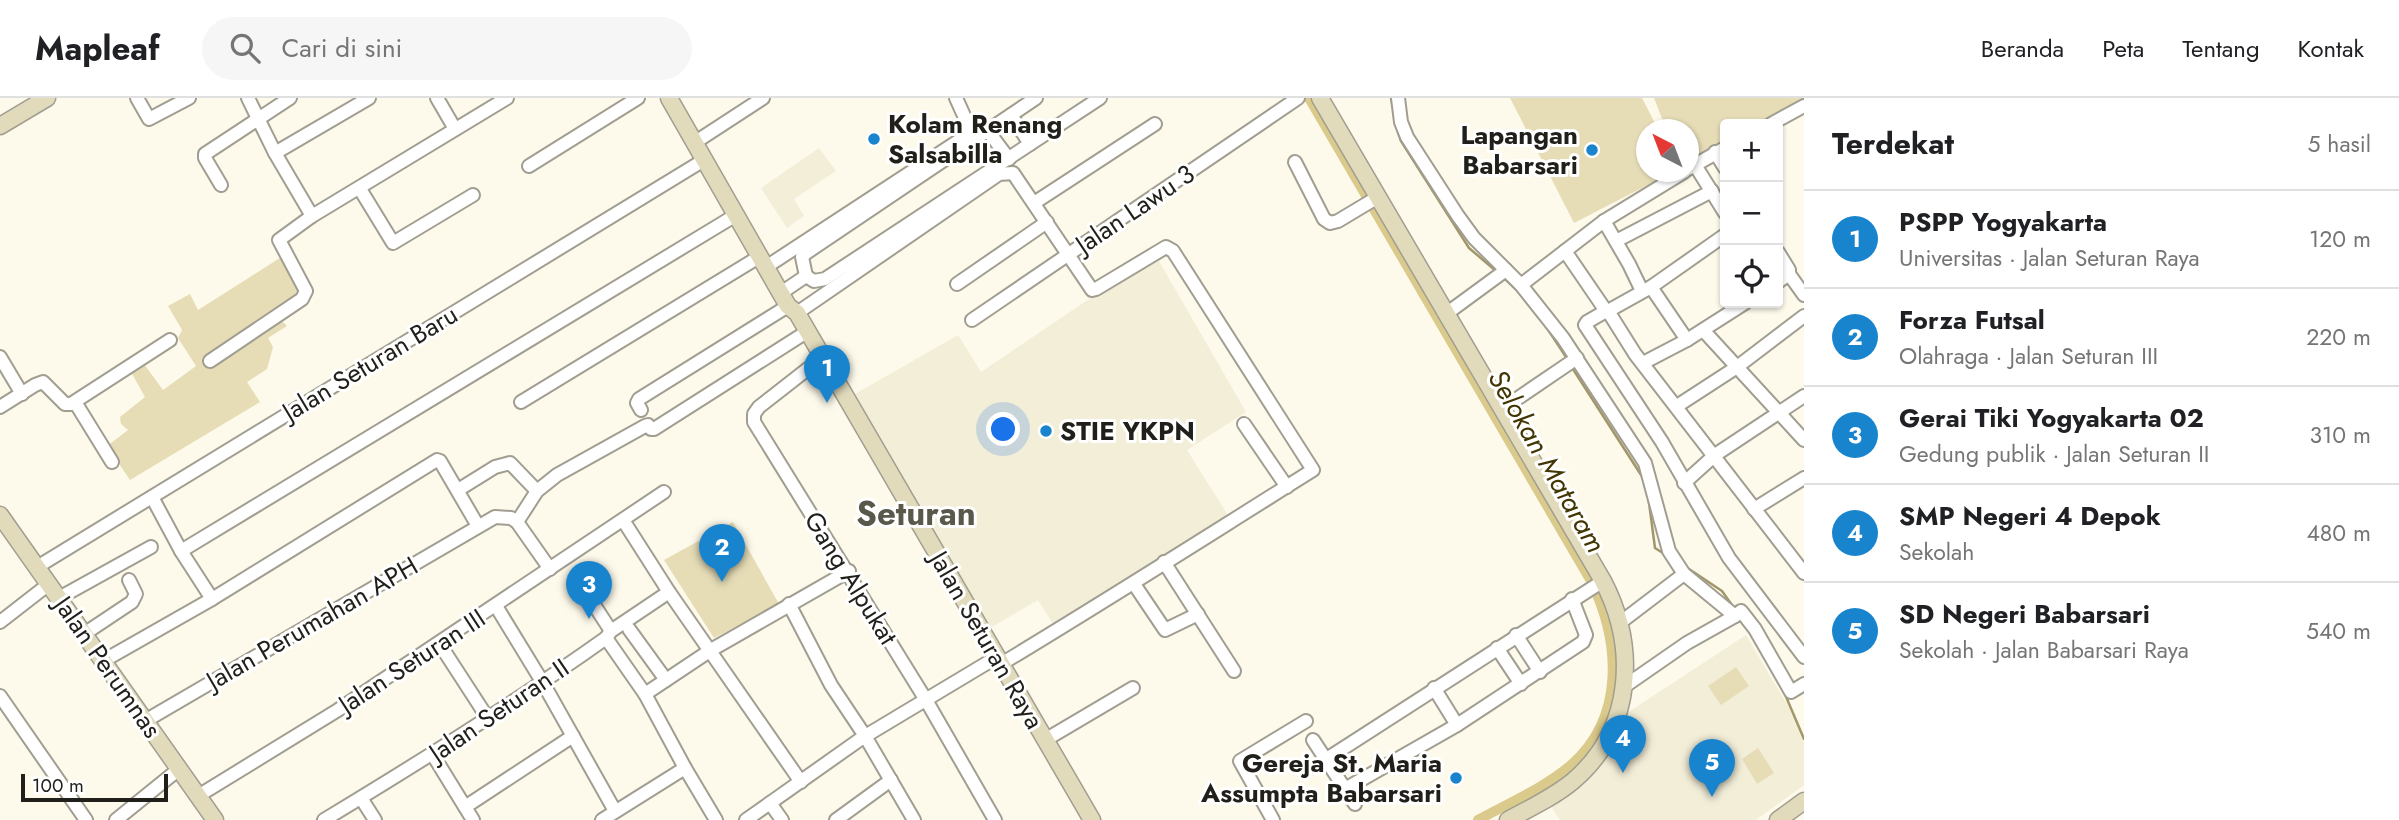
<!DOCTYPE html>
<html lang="id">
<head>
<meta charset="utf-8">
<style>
	:root { --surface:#fff; --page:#f6f6f6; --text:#202124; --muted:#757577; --line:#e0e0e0; --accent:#1984ce }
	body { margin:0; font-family:Jost,sans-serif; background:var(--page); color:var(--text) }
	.controls { position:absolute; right:21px; top:21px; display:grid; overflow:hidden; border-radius:7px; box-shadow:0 2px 5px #0004 }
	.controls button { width:63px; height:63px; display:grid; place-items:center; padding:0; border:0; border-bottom:2px solid var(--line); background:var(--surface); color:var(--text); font:35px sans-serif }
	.compass { position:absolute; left:1636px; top:21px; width:63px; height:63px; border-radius:50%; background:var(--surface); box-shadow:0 2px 5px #0004; rotate:318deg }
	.scale { position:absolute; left:21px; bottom:18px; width:147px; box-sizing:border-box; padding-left:7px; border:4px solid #201f1a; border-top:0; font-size:19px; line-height:24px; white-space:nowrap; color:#201f1a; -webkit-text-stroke:5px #fff; paint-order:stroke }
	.you { position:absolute; left:1004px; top:332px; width:24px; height:24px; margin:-18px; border:5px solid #fff; border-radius:50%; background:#1a73e8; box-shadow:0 0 0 10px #1a73e833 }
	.badge { display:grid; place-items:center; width:46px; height:46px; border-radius:50%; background:var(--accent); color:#fff; font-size:23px; font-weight:700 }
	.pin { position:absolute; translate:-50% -58px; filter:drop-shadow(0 2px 4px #0008) }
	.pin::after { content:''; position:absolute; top:37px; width:24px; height:21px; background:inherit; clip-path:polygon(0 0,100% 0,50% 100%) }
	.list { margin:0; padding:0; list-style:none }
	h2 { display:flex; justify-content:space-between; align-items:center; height:91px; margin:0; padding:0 28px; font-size:30px }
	h2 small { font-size:23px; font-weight:400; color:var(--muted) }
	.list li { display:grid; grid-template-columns:46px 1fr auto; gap:21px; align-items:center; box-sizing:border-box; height:98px; padding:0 28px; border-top:2px solid var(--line) }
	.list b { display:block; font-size:26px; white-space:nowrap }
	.list p { margin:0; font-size:23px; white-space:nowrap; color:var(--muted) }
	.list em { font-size:23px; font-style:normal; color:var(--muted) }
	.icon { flex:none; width:38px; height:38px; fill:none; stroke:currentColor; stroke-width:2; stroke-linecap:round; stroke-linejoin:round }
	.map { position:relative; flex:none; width:1804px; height:722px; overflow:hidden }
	header { display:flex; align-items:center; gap:42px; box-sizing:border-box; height:98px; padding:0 35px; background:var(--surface); border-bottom:2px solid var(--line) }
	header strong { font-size:33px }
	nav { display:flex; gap:38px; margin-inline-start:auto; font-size:24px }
	.search { width:490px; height:63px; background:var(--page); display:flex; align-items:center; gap:18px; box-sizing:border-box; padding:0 24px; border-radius:38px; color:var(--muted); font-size:26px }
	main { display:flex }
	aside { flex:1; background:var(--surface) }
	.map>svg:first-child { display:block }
	.built { fill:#f3eed8 }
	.green { fill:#e6ddb7 }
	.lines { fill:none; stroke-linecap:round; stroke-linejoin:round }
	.stream { stroke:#a29769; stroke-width:2.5 }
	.canal { stroke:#daca8b; stroke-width:10 }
	.street-casing { stroke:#a19e91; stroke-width:16 }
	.secondary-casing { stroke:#a19e91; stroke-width:19 }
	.street { stroke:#fff; stroke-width:12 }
	.secondary { stroke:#e1dbbc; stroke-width:16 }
	.poi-dot { fill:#1984ce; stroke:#fff; stroke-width:2.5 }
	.labels { text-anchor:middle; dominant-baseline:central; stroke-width:6; stroke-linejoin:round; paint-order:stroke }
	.poi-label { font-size:26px; font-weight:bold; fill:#201f1a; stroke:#fff; text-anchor:start }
	.street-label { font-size:26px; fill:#201f1a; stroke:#fff }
	.water-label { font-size:28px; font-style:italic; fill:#423602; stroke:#fff }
	.district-label { font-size:33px; font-weight:bold; fill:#5a574b; stroke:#fff }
</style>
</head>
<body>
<header>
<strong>Mapleaf</strong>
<div class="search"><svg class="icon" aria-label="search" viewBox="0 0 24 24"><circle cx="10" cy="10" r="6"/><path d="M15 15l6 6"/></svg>Cari di sini</div>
<nav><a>Beranda</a><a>Peta</a><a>Tentang</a><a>Kontak</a></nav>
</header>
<main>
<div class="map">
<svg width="1804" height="722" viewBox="0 0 1804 722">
	<rect width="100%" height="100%" fill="#fdfaeb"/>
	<g class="built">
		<path d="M819 50 836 73 794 101 804 118 787 130 761 90Z"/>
		<path d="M1159 163 1246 314 1187 352 1229 419 1055 529 1038 502 990 530 855 296 958 237 981 274 1098 195Z"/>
		<path d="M1746 537 1788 608 1804 645V687L1756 722H1560L1548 704 1616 635 1631 659 1645 651 1624 617Z"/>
	</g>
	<g class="green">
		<path d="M1510 0H1642L1658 31 1646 32V74H1673L1574 125Z"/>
		<path d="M1654 0H1804V3L1764 26H1725V48L1689 69 1688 32 1666 31Z"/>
		<path d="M283 158 302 194 281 222 287 228 268 240 273 249 267 271 247 284 260 304 130 382 107 348 128 332 121 326 120 319 145 299 131 274 144 266 163 292 196 268 178 240 182 232 168 208 190 196 198 212Z"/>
		<path d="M733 424 779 506 714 540 664 462Z"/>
		<path d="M1736 569 1749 588 1721 607 1708 588Z"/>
		<path d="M1758 650 1774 675 1757 686 1742 661Z"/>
	</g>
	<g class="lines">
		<g class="stream">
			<path d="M1391 0 1393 10"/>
			<path d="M1398 34 1401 43 1469 150 1496 173"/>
			<path d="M1504 180 1519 194"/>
			<path d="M1545 227 1568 262"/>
			<path d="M1571 268 1643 380"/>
			<path d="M1648 397 1655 450 1666 457"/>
			<path d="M1686 469 1722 493 1734 510"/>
			<path d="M1784 594 1804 641"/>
		</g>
		<path class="canal" d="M1309 0 1591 483C1620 543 1626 619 1571 667 1544 690 1509 705 1478 722"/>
		<g class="street-casing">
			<g id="street">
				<path d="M137 0 149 21 189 0"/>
				<path d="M248 0 275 55"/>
				<path d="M369 0 275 55 312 118 507 0"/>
				<path d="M437 0 455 31"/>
				<path d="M1398 0 1401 24 1407 39 1458 118 1474 140 1521 187 1563 240 1645 365 1669 453 1684 476 1735 518 1741 513 1755 531 1791 594 1804 586"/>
				<path d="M1011 17 1030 46"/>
				<path d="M1771 26 1804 8"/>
				<path d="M988 33 1009 61"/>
				<path d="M694 45 763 0"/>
				<path d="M1715 54 1725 70"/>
				<path d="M1295 64 1324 121 1330 125 1338 123 1378 99"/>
				<path d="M1695 67 1725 50"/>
				<path d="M529 68 638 0"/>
				<path d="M1688 71 1695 67 1725 115"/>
				<path d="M221 87 205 60V56L290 0"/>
				<path d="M360 91 393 145 473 97"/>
				<path d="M1034 105 1155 26"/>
				<path d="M1604 123 1629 166 1642 193"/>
				<path d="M1725 137 1651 189 1608 213 1635 256 1804 475"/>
				<path d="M1616 143 1712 93"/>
				<path d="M1565 153 1606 213 1587 224 1585 227 1662 344 1729 460 1804 559"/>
				<path d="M1778 154 1789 172V176"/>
				<path d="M766 169 966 38 970 31 956 0"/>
				<path d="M806 178 814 183 825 181 1100 0"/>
				<path d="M1778 184 1789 176 1804 197"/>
				<path d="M957 186 1047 124"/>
				<path d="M1521 187 1604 123 1684 74"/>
				<path d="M1651 189 1687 242"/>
				<path d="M781 195 806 178 802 159 806 155 1036 0"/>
				<path d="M797 215 999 76 1013 75 1092 192 1096 191 1166 149 1173 153 1313 372C1209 437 1106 503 1001 566"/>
				<path d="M1446 216 1506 172"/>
				<path d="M972 222 1298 0"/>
				<path d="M1703 232 1804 342"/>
				<path d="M0 259 22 296"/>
				<path d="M823 259 759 309 754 316V324L926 602 995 722"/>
				<path d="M210 263 302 201 306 193 279 142 312 118"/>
				<path d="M1643 265 1687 242 1745 205"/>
				<path d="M75 304 112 364"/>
				<path d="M521 304 759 159"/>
				<path d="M1677 308 1737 269 1804 218"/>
				<path d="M0 309 35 287 43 284 65 306H71L170 242"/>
				<path d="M1502 311 1577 260"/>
				<path d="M641 312 637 305 639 301 788 208"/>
				<path d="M1244 326 1287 389"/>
				<path d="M1684 385 1715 357 1804 298"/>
				<path d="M458 392 495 369 510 365 537 393"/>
				<path d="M152 399 181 453 212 501"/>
				<path d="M1754 411 1804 380"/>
				<path d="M623 422 669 494 801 684"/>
				<path d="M517 424 537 393 557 377 645 328 648 327 651 331H654L808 233"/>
				<path d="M181 453 736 117"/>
				<path d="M1164 464 1234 573"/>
				<path d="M37 469 704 62"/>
				<path d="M1134 486 1165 532 1198 516"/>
				<path d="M587 496 611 533"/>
				<path d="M59 500 151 449"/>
				<path d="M789 506 831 587 865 638 914 722"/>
				<path d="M496 508 543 585 615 713"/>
				<path d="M0 524 49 486"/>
				<path d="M1621 524 1684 476"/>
				<path d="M629 531 666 582"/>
				<path d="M84 536 132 504 136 496 129 482"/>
				<path d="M1516 537 1540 574"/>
				<path d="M606 540 645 596 685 670"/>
				<path d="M439 545 487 619"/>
				<path d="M1497 550 1521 586"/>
				<path d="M103 563 212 501 437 362 440 363 478 428"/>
				<path d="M1625 588 1687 545 1735 518"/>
				<path d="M1434 590 1457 627"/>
				<path d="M645 596 711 552 849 473"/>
				<path d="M0 598 86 722"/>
				<path d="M145 623 495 419 511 420 517 424 550 471"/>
				<path d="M1045 642 1133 590"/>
				<path d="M1313 642 1355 706"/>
				<path d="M433 657 473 722"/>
				<path d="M1325 662 1603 483"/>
				<path d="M1345 691 1457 627 1583 544 1586 537 1572 501"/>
				<path d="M198 698 338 612 664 394"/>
				<path d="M361 700 375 722"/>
				<path d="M770 705 782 722"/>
				<path d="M465 709 573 638"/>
				<path d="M116 722 179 671"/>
				<path d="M324 722C420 664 515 605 606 540L611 533 669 494"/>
				<path d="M602 722 685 670 716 722"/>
				<path d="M746 722 862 640 997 559"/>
				<path d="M836 722 891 682"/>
				<path d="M1273 722 1240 663 1306 623"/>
			</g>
		</g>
		<g class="secondary-casing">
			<g id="secondary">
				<path d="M669 0 788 208 797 215 1092 722"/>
				<path d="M1320 0 1603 483C1638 550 1633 632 1573 683 1554 699 1530 710 1508 722"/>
				<path d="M0 28 47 0"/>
				<path d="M0 417 215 722"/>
				<path d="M1778 722 1804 703"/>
			</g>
		</g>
		<use href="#street" class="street"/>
		<use href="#secondary" class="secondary"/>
	</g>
	<g class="poi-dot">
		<circle cx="874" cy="41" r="7"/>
		<circle cx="1592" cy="52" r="7"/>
		<circle cx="1046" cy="333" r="7"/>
		<circle cx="1456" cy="680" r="7"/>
	</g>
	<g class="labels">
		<g class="poi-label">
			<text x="888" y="26">Kolam Renang<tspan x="888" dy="30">Salsabilla</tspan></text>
			<text x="1578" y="37" text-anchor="end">Lapangan<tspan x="1578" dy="30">Babarsari</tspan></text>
			<text x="1060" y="333">STIE YKPN</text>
			<text x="1442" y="665" text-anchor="end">Gereja St. Maria<tspan x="1442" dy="30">Assumpta Babarsari</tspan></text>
		</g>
		<g class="street-label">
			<text transform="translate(1135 111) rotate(-34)">Jalan Lawu 3</text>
			<text transform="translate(370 265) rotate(-31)">Jalan Seturan Baru</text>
			<text transform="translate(851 480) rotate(58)">Gang Alpukat</text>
			<text transform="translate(312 525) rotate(-30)">Jalan Perumahan APH</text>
			<text transform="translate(987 542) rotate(60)">Jalan Seturan Raya</text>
			<text transform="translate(412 563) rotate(-33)">Jalan Seturan III</text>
			<text transform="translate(108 569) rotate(55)">Jalan Perumnas</text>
			<text transform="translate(499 612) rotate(-34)">Jalan Seturan II</text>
		</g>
		<g class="water-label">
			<text transform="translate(1547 363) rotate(60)">Selokan Mataram</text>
		</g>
		<g class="district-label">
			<text x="916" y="415">Seturan</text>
		</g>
	</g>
</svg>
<div class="controls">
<button>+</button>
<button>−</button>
<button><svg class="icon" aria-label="locate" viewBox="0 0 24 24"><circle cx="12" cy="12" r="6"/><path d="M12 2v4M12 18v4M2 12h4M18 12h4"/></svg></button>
</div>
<svg class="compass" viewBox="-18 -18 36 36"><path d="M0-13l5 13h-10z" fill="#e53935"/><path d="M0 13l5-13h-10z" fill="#757577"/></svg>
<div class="scale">100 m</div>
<div class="you"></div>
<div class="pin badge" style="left:827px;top:305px">1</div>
<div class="pin badge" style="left:722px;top:484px">2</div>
<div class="pin badge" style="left:589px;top:521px">3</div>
<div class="pin badge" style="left:1623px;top:675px">4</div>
<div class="pin badge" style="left:1712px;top:699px">5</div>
</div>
<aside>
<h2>Terdekat<small>5 hasil</small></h2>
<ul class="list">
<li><span class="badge">1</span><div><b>PSPP Yogyakarta</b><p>Universitas · Jalan Seturan Raya</p></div><em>120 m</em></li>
<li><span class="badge">2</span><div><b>Forza Futsal</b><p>Olahraga · Jalan Seturan III</p></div><em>220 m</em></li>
<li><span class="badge">3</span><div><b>Gerai Tiki Yogyakarta 02</b><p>Gedung publik · Jalan Seturan II</p></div><em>310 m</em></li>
<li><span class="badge">4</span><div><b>SMP Negeri 4 Depok</b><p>Sekolah</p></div><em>480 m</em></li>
<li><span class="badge">5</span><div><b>SD Negeri Babarsari</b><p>Sekolah · Jalan Babarsari Raya</p></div><em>540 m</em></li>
</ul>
</aside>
</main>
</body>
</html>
